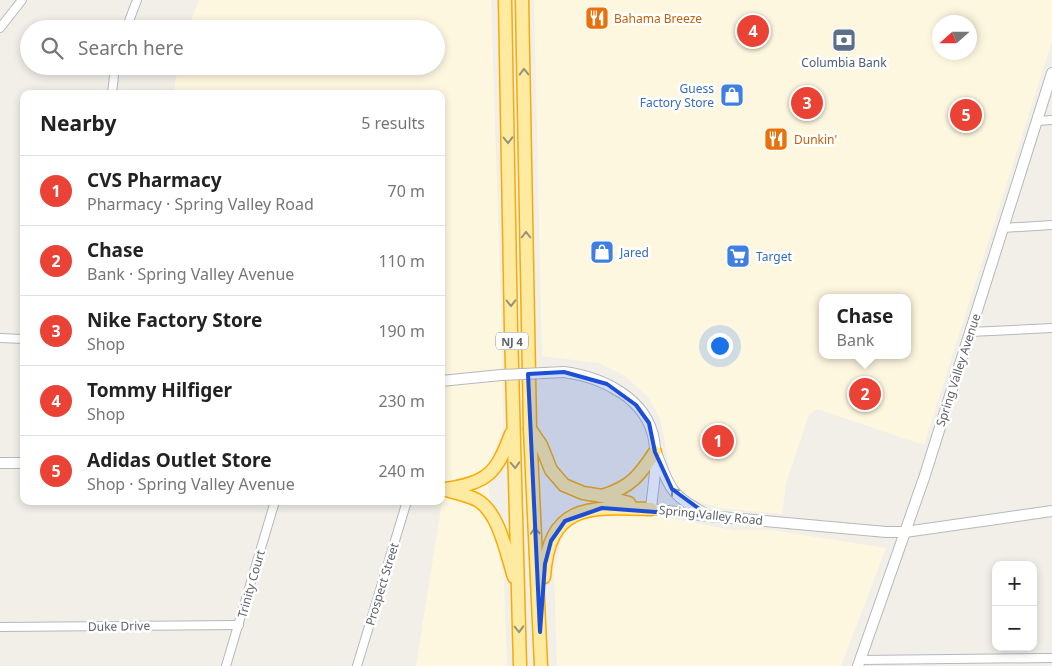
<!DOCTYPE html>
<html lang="en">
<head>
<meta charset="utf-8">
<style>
	:root { --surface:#fff; --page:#f6f6f6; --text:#222; --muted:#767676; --line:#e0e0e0; --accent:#ea4335 }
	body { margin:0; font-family:"Noto Sans",sans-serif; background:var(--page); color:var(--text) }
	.controls { position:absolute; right:15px; bottom:15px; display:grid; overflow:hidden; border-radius:10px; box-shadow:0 2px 8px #0003 }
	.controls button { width:45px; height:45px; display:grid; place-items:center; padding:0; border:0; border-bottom:1px solid var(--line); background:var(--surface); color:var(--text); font:25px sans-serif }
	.compass { position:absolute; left:932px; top:15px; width:45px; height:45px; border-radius:50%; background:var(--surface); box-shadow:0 2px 8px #0003; rotate:249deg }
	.you { position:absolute; left:719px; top:345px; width:18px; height:18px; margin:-12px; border:4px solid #fff; border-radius:50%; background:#1a73e8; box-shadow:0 0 0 8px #1a73e833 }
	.badge { display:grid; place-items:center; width:32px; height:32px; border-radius:50%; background:var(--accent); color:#fff; font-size:16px; font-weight:700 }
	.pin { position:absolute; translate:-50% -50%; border:2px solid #fff; box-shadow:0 1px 5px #0006 }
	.popup { position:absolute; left:819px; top:294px; width:92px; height:65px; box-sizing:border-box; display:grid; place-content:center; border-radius:10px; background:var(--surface); filter:drop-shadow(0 1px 4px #0005); font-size:16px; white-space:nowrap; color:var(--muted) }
	.popup b { font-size:19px; color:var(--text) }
	.popup::after { content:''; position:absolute; left:50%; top:100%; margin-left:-10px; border:10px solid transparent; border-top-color:var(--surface) }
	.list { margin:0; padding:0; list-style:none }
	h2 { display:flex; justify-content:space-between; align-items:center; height:65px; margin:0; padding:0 20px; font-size:21px }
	h2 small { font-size:16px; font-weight:400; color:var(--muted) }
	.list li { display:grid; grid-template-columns:32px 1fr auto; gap:15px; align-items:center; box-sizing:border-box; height:70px; padding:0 20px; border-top:1px solid var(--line) }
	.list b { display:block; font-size:19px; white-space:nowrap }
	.list p { margin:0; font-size:16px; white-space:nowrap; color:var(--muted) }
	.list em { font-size:16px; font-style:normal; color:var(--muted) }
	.icon { flex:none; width:28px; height:28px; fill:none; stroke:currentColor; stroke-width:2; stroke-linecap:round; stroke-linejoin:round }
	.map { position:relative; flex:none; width:1052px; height:666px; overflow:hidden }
	.search { position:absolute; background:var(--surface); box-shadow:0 2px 8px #0003; left:20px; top:20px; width:425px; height:55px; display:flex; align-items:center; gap:12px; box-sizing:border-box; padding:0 18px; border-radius:28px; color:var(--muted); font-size:19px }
	.panel { position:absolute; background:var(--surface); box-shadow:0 2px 8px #0003; left:20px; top:90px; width:425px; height:415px; border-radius:10px }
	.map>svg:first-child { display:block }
	.commercial { fill:#fef7e0; fill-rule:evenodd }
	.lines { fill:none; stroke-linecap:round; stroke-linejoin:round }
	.minor-casing { stroke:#b5b8bc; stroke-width:10 }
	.tertiary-casing { stroke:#b5b8bc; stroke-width:12 }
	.trunk-casing { stroke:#f9ab00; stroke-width:15 }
	.minor { stroke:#fff; stroke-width:8 }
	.tertiary { stroke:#fff; stroke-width:10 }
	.trunk { stroke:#feeaa1; stroke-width:12 }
	.tertiary-bridge-casing { stroke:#b5b8bc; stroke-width:12; stroke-linecap:butt }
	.tertiary-bridge { stroke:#fff; stroke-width:10 }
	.oneway { stroke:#97927c }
	.oneway2 { stroke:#979a9d }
	.marked { fill:#1d4ed8; fill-opacity:0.2; stroke:#1d4ed8; stroke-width:4; stroke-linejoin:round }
	.labels { text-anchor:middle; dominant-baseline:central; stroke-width:5; stroke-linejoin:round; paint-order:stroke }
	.shield { fill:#fff; stroke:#8f9295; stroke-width:1 }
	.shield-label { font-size:11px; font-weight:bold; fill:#5f6368 }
	.food-label { font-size:12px; fill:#c56008; stroke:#fff; text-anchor:start }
	.service-label { font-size:12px; fill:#4e5e75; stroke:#fff }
	.shop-label { font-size:12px; fill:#366cbe; stroke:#fff; text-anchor:start }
	.street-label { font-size:12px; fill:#5f6368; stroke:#fff }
</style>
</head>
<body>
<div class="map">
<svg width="1052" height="666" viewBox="0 0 1052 666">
	<rect width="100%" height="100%" fill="#f1efe8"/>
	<g class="commercial">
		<path d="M199 0H491L502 342 503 429 486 469 493 523 504 581 507 666H416L444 490 441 489V94H174L177 66H436V29H188Z"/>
		<path d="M534 0H1052V41L924 445 820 410H815L809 415 786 484 782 514 719 508 689 498 680 491 671 479 661 421 649 398 624 375 598 363 542 356ZM940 22H970V52H940ZM822 298H908V355H822Z"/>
		<path d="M653 515 733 530H771L886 548 841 666H557L554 571 564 532 583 518Z"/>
	</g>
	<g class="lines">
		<g class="minor-casing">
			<g id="minor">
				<path d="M0 28 22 0"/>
				<path d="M126 29 137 0"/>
				<path d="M112 94 115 66"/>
				<path d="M1037 121 1052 120"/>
				<path d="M1003 228 1052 225"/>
				<path d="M970 332 1052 328"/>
				<path d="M0 338 24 339"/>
				<path d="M0 627 239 625"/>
				<path d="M860 660 1052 658"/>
				<path d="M226 666 275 501"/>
				<path d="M357 666 407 501"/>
			</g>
		</g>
		<g class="tertiary-casing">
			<g id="tertiary">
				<path d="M564 372C602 377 647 398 654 440 658 462 653 487 651 509L709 516 886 532H905L1052 511"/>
				<path d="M441 381 501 375"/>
				<path d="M657 455C670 489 671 495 704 513"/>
				<path d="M0 463H24"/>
				<path d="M858 666 924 478 1052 73"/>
			</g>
		</g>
		<g class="trunk-casing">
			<g id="trunk">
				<path d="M505 0 511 330 520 666"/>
				<path d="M522 0 530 429 541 666"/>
				<path d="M530 429 541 445 551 470 564 485 583 493 602 496 629 503"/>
				<path d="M444 489C455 493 467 495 477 500 499 512 507 555 514 577"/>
				<path d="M446 489C488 482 496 474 511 434"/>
				<path d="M602 496C631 487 639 476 655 452"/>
				<path d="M544 577C549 502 591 507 651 509"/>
			</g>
		</g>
		<use href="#minor" class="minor"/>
		<use href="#tertiary" class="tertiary"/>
		<use href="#trunk" class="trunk"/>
		<g class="tertiary-bridge-casing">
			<path id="tertiary-bridge" d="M501 375 564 372"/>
		</g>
		<use href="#tertiary-bridge" class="tertiary-bridge"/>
	</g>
	<defs><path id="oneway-chevron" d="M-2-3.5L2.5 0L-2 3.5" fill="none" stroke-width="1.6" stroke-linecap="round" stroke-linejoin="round" transform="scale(1.25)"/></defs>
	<g class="oneway">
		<use href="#oneway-chevron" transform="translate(524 72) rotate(-91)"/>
		<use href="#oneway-chevron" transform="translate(508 140) rotate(89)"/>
		<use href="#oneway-chevron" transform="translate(526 235) rotate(-90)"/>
		<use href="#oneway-chevron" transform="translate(511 303) rotate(89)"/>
		<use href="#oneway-chevron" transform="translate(515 465) rotate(88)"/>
		<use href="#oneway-chevron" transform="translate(535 531) rotate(-93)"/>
		<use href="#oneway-chevron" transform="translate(519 629) rotate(88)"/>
	</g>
	<use class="oneway2" href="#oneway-chevron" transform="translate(674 491) rotate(-127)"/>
	<path class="marked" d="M564 372 607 384 636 405 649 423 655 452 672 489 709 516 602 508 565 521 551 541 545 564 540 632 528 374Z"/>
	<defs>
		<g id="restaurant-square" transform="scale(1.25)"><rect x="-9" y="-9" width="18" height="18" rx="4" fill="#e8710a" stroke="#fff"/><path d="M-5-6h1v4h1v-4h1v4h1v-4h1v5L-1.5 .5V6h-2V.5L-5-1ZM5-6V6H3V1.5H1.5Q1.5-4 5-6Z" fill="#fff"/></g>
		<g id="bank-square" transform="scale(1.25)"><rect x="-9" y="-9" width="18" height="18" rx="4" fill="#5c6f8a" stroke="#fff"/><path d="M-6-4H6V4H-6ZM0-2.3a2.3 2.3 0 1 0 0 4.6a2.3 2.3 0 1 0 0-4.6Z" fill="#fff"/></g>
		<g id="shop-square" transform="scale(1.25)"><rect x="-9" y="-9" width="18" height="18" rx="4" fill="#3f7fe0" stroke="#fff"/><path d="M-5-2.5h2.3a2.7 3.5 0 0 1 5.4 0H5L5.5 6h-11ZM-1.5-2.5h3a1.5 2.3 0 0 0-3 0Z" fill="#fff"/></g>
		<g id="supermarket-square" transform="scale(1.25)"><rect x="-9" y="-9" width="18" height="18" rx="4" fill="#3f7fe0" stroke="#fff"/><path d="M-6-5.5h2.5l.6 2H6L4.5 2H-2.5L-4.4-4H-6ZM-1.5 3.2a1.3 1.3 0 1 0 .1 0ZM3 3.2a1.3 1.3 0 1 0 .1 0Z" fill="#fff"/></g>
	</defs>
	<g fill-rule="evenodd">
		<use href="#restaurant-square" x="597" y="18"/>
		<use href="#bank-square" x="844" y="40"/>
		<use href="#shop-square" x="732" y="95"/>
		<use href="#restaurant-square" x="776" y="139"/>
		<use href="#shop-square" x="602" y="252"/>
		<use href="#supermarket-square" x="738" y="256"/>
	</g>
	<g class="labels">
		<rect class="shield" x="496" y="332.5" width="32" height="17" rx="4"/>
		<g class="shield-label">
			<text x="512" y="341">NJ 4</text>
		</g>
		<g class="food-label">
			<text x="614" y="18">Bahama Breeze</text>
			<text x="794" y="139">Dunkin'</text>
		</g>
		<g class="service-label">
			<text x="844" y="62">Columbia Bank</text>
		</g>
		<g class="shop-label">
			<text x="714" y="88" text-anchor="end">Guess<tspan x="714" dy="14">Factory Store</tspan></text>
			<text x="620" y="252">Jared</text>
			<text x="756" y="256">Target</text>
		</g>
		<g class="street-label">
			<text transform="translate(958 370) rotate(-72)">Spring Valley Avenue</text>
			<text transform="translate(711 515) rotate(6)">Spring Valley Road</text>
			<text transform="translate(251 584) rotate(-74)">Trinity Court</text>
			<text transform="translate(382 584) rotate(-73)">Prospect Street</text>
			<text transform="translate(119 626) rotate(-1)">Duke Drive</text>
		</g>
	</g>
</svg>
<div class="controls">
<button>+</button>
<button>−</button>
</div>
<svg class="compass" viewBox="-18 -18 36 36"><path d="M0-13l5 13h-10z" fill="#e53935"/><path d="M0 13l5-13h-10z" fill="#767676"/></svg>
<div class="you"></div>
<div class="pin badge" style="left:718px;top:441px">1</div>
<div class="pin badge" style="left:865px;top:394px">2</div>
<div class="popup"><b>Chase</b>Bank</div>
<div class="pin badge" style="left:807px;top:103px">3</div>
<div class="pin badge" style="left:753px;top:31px">4</div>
<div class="pin badge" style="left:966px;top:115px">5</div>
<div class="search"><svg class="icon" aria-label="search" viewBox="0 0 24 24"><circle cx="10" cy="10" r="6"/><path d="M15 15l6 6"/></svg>Search here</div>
<section class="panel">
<h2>Nearby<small>5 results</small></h2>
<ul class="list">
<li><span class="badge">1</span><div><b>CVS Pharmacy</b><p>Pharmacy · Spring Valley Road</p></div><em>70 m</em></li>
<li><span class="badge">2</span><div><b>Chase</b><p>Bank · Spring Valley Avenue</p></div><em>110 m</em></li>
<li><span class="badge">3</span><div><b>Nike Factory Store</b><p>Shop</p></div><em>190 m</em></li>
<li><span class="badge">4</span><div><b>Tommy Hilfiger</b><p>Shop</p></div><em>230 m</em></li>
<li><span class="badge">5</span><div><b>Adidas Outlet Store</b><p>Shop · Spring Valley Avenue</p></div><em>240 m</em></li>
</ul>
</section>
</div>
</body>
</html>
